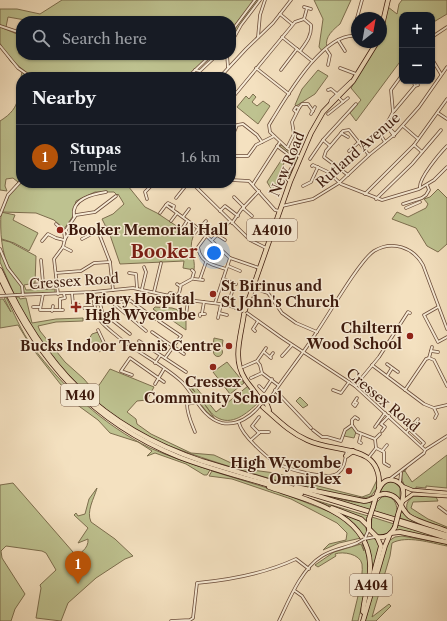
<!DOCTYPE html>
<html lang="en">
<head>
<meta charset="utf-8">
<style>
	:root { --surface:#171b24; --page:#20242c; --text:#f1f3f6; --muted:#9ea1a6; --line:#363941; --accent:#b45309 }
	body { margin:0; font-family:"Libre Caslon Text",serif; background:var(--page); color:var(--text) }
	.controls { position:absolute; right:12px; top:12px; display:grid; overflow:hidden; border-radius:8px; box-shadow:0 1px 3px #0004 }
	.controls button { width:36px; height:36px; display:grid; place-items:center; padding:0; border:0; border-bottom:1px solid var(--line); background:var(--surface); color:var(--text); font:20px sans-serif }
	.compass { position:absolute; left:351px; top:12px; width:36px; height:36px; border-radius:50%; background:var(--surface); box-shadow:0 1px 3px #0004; rotate:31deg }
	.you { position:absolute; left:214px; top:253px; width:14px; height:14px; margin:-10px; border:3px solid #fff; border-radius:50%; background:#1a73e8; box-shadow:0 0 0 6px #1a73e833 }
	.badge { display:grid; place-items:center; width:26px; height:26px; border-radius:50%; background:var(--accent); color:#fff; font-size:13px; font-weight:700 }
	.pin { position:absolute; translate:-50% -33px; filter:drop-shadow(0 1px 2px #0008) }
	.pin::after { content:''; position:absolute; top:21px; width:14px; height:12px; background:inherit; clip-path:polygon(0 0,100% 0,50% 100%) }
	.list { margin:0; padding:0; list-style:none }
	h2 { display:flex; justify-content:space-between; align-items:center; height:52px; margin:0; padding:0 16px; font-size:17px }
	h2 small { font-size:13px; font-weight:400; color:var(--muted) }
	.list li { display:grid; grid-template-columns:26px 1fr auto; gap:12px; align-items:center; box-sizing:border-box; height:64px; padding:0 16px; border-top:1px solid var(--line) }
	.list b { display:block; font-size:15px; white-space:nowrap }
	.list p { margin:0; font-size:13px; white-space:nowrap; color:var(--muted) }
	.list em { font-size:13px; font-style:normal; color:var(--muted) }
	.icon { flex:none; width:22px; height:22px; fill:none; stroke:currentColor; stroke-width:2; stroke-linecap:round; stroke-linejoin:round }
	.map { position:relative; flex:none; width:447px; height:621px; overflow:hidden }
	.search { position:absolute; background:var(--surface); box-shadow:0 1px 3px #0004; left:16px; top:16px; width:220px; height:44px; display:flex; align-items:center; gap:10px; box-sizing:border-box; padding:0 14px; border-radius:16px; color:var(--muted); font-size:15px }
	.panel { position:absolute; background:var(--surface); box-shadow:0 1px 3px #0004; left:16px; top:72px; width:220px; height:116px; border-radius:16px }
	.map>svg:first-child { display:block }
	.green { fill:#bec290; stroke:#7d6e4e }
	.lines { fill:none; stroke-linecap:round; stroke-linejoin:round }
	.minor-casing { stroke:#6a4b39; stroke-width:3.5 }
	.major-casing { stroke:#3c190c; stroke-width:4.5 }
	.highway-casing { stroke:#3c190c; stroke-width:5.5 }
	.minor { stroke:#f8ecd6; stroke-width:2 }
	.major { stroke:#f4e1c0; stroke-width:3 }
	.highway { stroke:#f4e1c0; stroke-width:4 }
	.minor-bridge-casing { stroke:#6a4b39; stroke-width:3.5; stroke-linecap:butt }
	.highway-bridge-casing { stroke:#3c190c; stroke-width:5.5; stroke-linecap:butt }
	.minor-bridge { stroke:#f8ecd6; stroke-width:2 }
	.highway-bridge { stroke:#f4e1c0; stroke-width:4 }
	.poi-dot { fill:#8f2418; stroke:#f8ecd6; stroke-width:1.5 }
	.labels { text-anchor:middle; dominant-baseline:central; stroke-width:3; stroke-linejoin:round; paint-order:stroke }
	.shield { fill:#f8ecd6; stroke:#745849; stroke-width:1 }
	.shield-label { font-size:13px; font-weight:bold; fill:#3c190c }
	.street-label { font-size:14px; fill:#3c190c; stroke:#f8ecd6 }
	.poi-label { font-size:14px; font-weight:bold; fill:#3c190c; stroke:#f8ecd6; text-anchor:start }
	.district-label { font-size:18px; font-weight:bold; fill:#7a1f14; stroke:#f8ecd6 }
</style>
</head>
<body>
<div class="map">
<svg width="447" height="621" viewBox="0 0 447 621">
	<rect width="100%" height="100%" fill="#f4e1c0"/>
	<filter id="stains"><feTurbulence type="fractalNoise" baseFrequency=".005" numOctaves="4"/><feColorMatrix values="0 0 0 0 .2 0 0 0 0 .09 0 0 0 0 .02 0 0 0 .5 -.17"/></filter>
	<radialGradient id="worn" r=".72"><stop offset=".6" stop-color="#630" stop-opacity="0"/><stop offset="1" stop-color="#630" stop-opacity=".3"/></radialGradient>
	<g class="green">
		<path d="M62 0H254L231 30V21H31L8 17 6 27 0 25V9H17L40 14Z"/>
		<path d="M256 0H259L244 20 231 42V33Z"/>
		<path d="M314 0H351L340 24C334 29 324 37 327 47L322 51 319 47 323 19Z"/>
		<path d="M402 0H447V14L432 23V15H402V59L356 121 350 113 361 100 351 88 378 42H381V35L388 7 397 14 399 4Z"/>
		<path d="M0 27 17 34 19 54 37 58 39 55H209L187 77H33C23 71 4 54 0 43 0 38 0 32 0 27Z"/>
		<path d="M0 46 14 64 30 77H21V183H128V186L145 207 157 213 193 237C188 249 196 258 194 270L183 268 184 261 120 264 110 235 102 219 113 214 124 204 118 194 117 195 114 192H95L76 201 73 216 64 229 54 220 36 213 2 212 10 193 18 182 13 178 6 179 5 186 7 191 0 190V121C23 107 17 94 22 72L11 62Z"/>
		<path d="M318 70 328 76 315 94 296 106 295 105 302 89Z"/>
		<path d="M253 94 256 97 252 102 257 106 263 101 270 106 258 124 237 107 246 96 249 99Z"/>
		<path d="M281 145 298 158 288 181 287 178 294 165V158L279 147Z"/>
		<path d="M282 159 284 163 278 176V183L272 190 267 182Z"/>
		<path d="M438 189 447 198V244L438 252 427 246 416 228 392 219 397 212 408 217 426 208 428 204 424 199 430 197Z"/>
		<path d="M1 212 15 215 13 220 38 233 29 251 14 243 2 239V240L10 242 36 256 35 283 24 285 26 290 55 289 54 283 55 284V293H24C21 278 19 282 11 270 1 255 0 231 1 212Z"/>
		<path d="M0 250 10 272 22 287 21 294H14L0 262Z"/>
		<path d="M6 297C14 313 21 331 32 346 63 387 103 425 150 448 170 457 190 463 210 470L207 475H204L186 464 155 453 147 456 152 451 138 442 110 433 98 420 76 404 32 348 18 325 0 328V299H3L11 312 4 298Z"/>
		<path d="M15 297H19L20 299 26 298 32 323 56 319 83 318V321L56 322 38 326 40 331 65 362 84 379 95 392 90 396C59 368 34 335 15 297Z"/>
		<path d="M155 307 172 308 185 312 182 318 186 321V330L163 314 161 315 153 309Z"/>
		<path d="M98 332 104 341 103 349 99 352 89 339 92 334Z"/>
		<path d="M214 338 223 340 222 347 213 346Z"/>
		<circle cx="218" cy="352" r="4.5"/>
		<path d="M227 362 244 383 230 394 213 372Z"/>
		<path d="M110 369 154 387 147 400 137 401 127 412 136 419 137 424 151 434 191 453 214 455 244 469 275 473 302 480V482L362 497 370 494 378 478 377 488 371 496C350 507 188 455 160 442 135 431 112 415 91 397Z"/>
		<path d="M188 385 195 392 191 386 194 385 216 412 248 386 258 403C247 413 232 427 216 417 211 414 207 407 203 402L215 419 206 411 187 386Z"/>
		<path d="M300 397 308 405 303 408 296 401Z"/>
		<path d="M350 427H353L356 432 354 438 344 436 346 430Z"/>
		<path d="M447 455V488L426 486V488L416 487V489C406 490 401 484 402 473L407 468 404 472 405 471 412 482Z"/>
		<path d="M212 471 277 491 330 512 348 522 361 538 339 543 323 550 329 544 346 540 347 533 337 523 291 499 232 479 209 476Z"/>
		<path d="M390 482H395L400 488V500L390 492H380L385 483Z"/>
		<path d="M13 483 73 552 72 559C79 554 89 549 88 539L78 543 88 528 74 515 76 513 78 516 85 514 89 499 97 488C94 499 86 511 91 522L115 539 133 556 125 559 96 578 68 603 61 621 36 618 41 588 40 585 56 570 46 553 42 551 6 546 1 551 2 558 25 594 15 609 11 621H0V485Z"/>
		<path d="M311 491C328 495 356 506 372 502L370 510Z"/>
		<path d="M414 496 436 497 438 501 413 502 411 508 428 519 447 527V529L408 514C405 504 407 501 414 496Z"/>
		<path d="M382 497C395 494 399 507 396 518L374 511 377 502Z"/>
		<path d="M308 498 368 516 367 523 360 517Z"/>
		<path d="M330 509 365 523 367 533 362 537 361 533Z"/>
		<path d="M401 511 410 519 447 533 400 518Z"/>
		<path d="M372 517 394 524 388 534 377 535 371 527Z"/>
		<path d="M397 525 447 540 395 530Z"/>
		<path d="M402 536 447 544V546C431 543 407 535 392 543L390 556 372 617 389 604 391 606 376 621H365L387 542 395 537Z"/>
		<path d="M372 538 378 540C381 549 376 567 371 574L365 541Z"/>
		<path d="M362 543H363C374 573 365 591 358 621H352C355 607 364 577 362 564 360 554 343 551 335 554L336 556 318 567 315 565 334 552 361 544 364 551Z"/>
	</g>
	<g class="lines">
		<g class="minor-casing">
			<g id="minor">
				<path d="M304 7 311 9"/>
				<path d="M280 14 292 24"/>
				<path d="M357 18 362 0"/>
				<path d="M304 19 307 8"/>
				<path d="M0 26 21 33"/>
				<path d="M231 32 255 0"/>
				<path d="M355 35 357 20"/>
				<path d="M258 37 260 15 265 0"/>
				<path d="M282 37 312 61"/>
				<path d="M432 37 447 27"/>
				<path d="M338 40 345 51"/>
				<path d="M370 42 376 45"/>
				<path d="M231 43 241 25 260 0"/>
				<path d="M0 46 18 68 31 77"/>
				<path d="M326 49 330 55 328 65"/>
				<path d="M227 55 228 67"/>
				<path d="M432 59 441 74"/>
				<path d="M256 68 289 94"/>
				<path d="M340 68 356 74"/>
				<path d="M195 70 200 71 217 55"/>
				<path d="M281 70 297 49"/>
				<path d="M188 77 211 55"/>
				<path d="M220 77 246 49 273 23 291 0"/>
				<path d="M328 90 331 89 337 94"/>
				<path d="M231 96 233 97 295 22 304 19 311 25C312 36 306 43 300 51"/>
				<path d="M343 102 348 98"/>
				<path d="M330 103 331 100 351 81"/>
				<path d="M299 108 302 104H308L313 111"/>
				<path d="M394 111 415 86 418 85 417 83H414L415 86"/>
				<path d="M438 113 447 119"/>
				<path d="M311 114 315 107"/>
				<path d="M328 114 343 102 338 97"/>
				<path d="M386 125 393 112 391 90 402 75"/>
				<path d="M386 125 394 136"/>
				<path d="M387 126 395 134"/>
				<path d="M403 126 418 139"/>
				<path d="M341 133 348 137"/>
				<path d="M380 134 384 131"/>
				<path d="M376 135 380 134 385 142"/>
				<path d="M232 137 237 125 243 124 257 135 262 142"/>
				<path d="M323 140 356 104"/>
				<path d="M414 145 422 152"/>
				<path d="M277 146 293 158V165L286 178 290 182"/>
				<path d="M287 148 294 134 292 122 299 108 296 107 294 110 296 112"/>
				<path d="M349 151 358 143"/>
				<path d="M231 156H248L256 145 274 136"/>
				<path d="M300 157 287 148 270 132 269 125 272 120C287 96 324 31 357 36"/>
				<path d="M310 159 323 140 330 146"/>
				<path d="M312 166 313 165 328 172 341 184 382 200 419 189 434 180 447 167"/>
				<path d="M348 175 324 157 326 151 343 131 349 130 369 155"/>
				<path d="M231 180 249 181 275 210 279 211"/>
				<path d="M192 183 250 240 266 248"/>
				<path d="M253 184 280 142"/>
				<path d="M303 186 311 182 318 167"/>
				<path d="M420 188C418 179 440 153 447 146"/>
				<path d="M365 194 414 145 447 99"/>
				<path d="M234 197 244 207"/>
				<path d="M176 198 188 183"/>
				<path d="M147 199 145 192 154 183"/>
				<path d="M376 199 412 164 441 130"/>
				<path d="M403 204 422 198 426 195 429 190 427 185"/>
				<path d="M282 206 313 199 339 183 369 155 395 134 419 107 447 67"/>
				<path d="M243 208 252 216"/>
				<path d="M406 208 420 202"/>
				<path d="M173 210 174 206 168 203 166 205 199 229 230 258 259 268"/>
				<path d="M220 211 225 206 238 216"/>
				<path d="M160 213 166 205"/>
				<path d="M0 215 8 195 21 181"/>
				<path d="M74 216C71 199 93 194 106 192"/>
				<path d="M183 217 189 209"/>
				<path d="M277 220 290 225"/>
				<path d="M171 221 177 213"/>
				<path d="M232 223 241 210 259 191"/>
				<path d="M260 223 273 228"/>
				<path d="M56 224 64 231"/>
				<path d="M182 229 187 221"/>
				<path d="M199 229 206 221"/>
				<path d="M66 230 76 215 95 212 116 196"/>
				<path d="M66 230 68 234 65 239 64 232Z"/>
				<path d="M98 231 110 262 113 290"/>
				<path d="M193 235 198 229"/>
				<path d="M217 235 225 240"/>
				<path d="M206 236 198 247C200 263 213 265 226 269"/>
				<path d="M82 239 105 227"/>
				<path d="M212 240 230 221"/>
				<path d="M42 241 48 234 56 238 64 240"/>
				<path d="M63 247 71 251"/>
				<path d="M0 249 8 268 22 286 23 295"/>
				<path d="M41 260 43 283"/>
				<path d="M228 266 240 271"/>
				<path d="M56 273 81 271 94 263 110 262"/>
				<path d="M129 273 136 274 137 288"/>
				<path d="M194 279 203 280"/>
				<path d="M200 279 206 262"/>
				<path d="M223 279 236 284"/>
				<path d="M177 284 180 286"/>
				<path d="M32 285 57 282"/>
				<path d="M253 288 268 293 282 313 296 323 317 332"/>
				<path d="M142 289 146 272 144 267"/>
				<path d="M93 292C94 301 94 311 99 319 104 326 111 331 117 336 137 353 163 364 182 382 195 395 202 418 222 423 238 426 252 416 261 404"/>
				<path d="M154 292 161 263"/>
				<path d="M72 293 73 304 79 305"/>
				<path d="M43 294 40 310H63"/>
				<path d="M58 294 54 259 63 247 65 239"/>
				<path d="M17 295 93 292 133 288 188 300 228 305 243 311"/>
				<path d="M168 296 170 293 175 294"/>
				<path d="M178 298 181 285 192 279 194 272 192 270"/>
				<path d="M115 302V305L146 331"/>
				<path d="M100 303 102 312 130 334"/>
				<path d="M215 303 230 258"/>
				<path d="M94 304 131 301 155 319"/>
				<path d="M228 305 232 292"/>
				<path d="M33 307H40"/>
				<path d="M438 307 424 315 438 342 447 337"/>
				<path d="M60 308V299L65 298 64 294"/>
				<path d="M84 308H95"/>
				<path d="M52 311 53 306"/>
				<path d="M202 313 204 302"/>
				<path d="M219 313 227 315"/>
				<path d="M247 313 282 338 355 386 425 450"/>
				<path d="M186 316 188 300"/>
				<path d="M186 316 187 318 185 319 184 317Z"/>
				<path d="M200 316V314H205"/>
				<path d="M218 318 221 304"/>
				<path d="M159 321 181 336 165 358"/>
				<path d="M98 330 105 345H109"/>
				<path d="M255 331 253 329 258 321"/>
				<path d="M152 332 184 354"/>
				<path d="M139 341 186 372"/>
				<path d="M431 351 438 352"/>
				<path d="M264 352 271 358"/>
				<path d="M282 356 292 345"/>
				<path d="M270 357 273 353"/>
				<path d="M429 358 432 347"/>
				<path d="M257 361 260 365 262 373 278 385"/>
				<path d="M155 363 160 356"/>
				<path d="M387 364 398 372"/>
				<path d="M372 365 424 404 434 408 447 405"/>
				<path d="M243 367 257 361 266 348"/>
				<path d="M132 375 121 371 130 358 164 382"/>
				<path d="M387 376 392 368"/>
				<path d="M251 378 262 373"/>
				<path d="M155 384 164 369"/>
				<path d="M259 386 264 391 272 379"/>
				<path d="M355 386 379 357 408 312 410 313"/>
				<path d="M275 390 311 428"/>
				<path d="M333 390 341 393 349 382"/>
				<path d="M405 390 426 359 429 358 434 360 447 386"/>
				<path d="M355 402 357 403 355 406 353 404 357 398"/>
				<path d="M267 403C282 379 301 357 316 333 328 316 359 261 374 251 392 240 413 247 423 265L447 329"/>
				<path d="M434 408 437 414 435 418"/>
				<path d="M239 423C242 435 265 456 276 463 287 469 328 481 338 473 345 468 345 459 347 450"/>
				<path d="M352 425V420L355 417 358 419"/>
				<path d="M375 427 385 413"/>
				<path d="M409 429 418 419"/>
				<path d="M313 430 322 437H327L341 441 345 430 352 425 357 432 375 439 376 448 369 457"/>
				<path d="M382 431 385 427 381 424 389 416"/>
				<path d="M195 432C191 422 187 414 187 404L196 402"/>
				<path d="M407 432 409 429 424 443 422 445"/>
				<path d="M259 433 252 426 259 417"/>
				<path d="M375 439 380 434"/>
				<path d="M251 440 260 432H269"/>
				<path d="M361 443 359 442 361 434"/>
				<path d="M376 448 384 452V463L389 466"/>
				<path d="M425 450 447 436"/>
				<path d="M382 451 387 445"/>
				<path d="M390 479 424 453 425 450"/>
				<path d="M400 482 401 473"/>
				<path d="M439 507 447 513"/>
				<path d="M365 538 369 529"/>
				<path d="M364 539 375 537"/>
				<path d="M295 591 302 596 318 621"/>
				<path d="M171 621 190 620 193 618 197 583C230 580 266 573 296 559L309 569"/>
				<path d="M279 621C289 600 301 569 322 556 333 549 345 548 357 543"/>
			</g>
		</g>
		<g class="major-casing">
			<g id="major">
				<path d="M402 486 412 490 447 493"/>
				<path d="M402 502 413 494 447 496"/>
			</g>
		</g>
		<g class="highway-casing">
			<g id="highway">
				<path d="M381 30 388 0"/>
				<path d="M0 270C43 366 100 427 202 461L447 535"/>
				<path d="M0 277C38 361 92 422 179 457 218 472 261 482 301 494"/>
				<path d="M245 310 290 182 311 133 323 112 353 81 377 42"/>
				<path d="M244 314C241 337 232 358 245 379 250 387 258 394 261 403"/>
				<path d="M259 398 266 402 269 410"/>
				<path d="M263 407C277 419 289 432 307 440 335 454 382 442 379 487"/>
				<path d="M346 456 353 451"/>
				<path d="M269 487C307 500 368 513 370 564 371 581 364 596 363 612"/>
				<path d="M296 487 364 501C373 501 379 492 387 494 401 496 400 509 409 516 419 523 435 526 447 531"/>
				<path d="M373 507C376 497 380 474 396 481 400 483 403 486 403 490 405 498 400 507 398 515"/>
				<path d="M332 508 361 519 368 526"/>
				<path d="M369 519V529L377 537C386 538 391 535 395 527"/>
				<path d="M396 522 447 538"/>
				<path d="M391 533 400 532 447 542"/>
				<path d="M371 583 381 546 377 537"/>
				<path d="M363 621 385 546 390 534"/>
			</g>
		</g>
		<use href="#minor" class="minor"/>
		<use href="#major" class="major"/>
		<use href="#highway" class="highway"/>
		<g class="minor-bridge-casing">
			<g id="minor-bridge">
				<path d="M0 296 17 295"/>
				<path d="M357 543 364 539"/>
			</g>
		</g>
		<g class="highway-bridge-casing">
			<g id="highway-bridge">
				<path d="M369 519 373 507"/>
				<path d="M395 527 398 515"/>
			</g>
		</g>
		<use href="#minor-bridge" class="minor-bridge"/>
		<use href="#highway-bridge" class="highway-bridge"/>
	</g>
	<g class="poi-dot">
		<circle cx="60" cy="230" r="4"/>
		<circle cx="213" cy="294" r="4"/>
		<path d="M74 301h4v4h4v4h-4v4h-4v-4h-4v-4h4z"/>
		<circle cx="410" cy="336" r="4"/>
		<circle cx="229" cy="346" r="4"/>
		<circle cx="213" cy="367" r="4"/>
		<circle cx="349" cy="471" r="4"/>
	</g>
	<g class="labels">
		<g class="shield">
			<rect x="247" y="219" width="50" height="22" rx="3"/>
			<rect x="61" y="384" width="38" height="22" rx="3"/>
			<rect x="350" y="574" width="42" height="22" rx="3"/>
		</g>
		<g class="shield-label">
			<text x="272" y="230">A4010</text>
			<text x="80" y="395">M40</text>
			<text x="371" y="585">A404</text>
		</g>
		<g class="street-label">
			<text transform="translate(358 150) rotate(-41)">Rutland Avenue</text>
			<text transform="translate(287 164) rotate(-67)">New Road</text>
			<text transform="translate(74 281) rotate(-4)">Cressex Road</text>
			<text transform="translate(383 400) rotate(40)">Cressex Road</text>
		</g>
		<g class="poi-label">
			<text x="68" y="230">Booker Memorial Hall</text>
			<text x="221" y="286">St Birinus and<tspan x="221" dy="16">St John's Church</tspan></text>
			<text x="85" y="299">Priory Hospital<tspan x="85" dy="16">High Wycombe</tspan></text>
			<text x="402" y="328" text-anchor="end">Chiltern<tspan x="402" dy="16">Wood School</tspan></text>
			<text x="221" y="346" text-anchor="end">Bucks Indoor Tennis Centre</text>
			<text x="213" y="382" text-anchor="middle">Cressex<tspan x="213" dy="16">Community School</tspan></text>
			<text x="341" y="463" text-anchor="end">High Wycombe<tspan x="341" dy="16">Omniplex</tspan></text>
		</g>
		<g class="district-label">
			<text x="164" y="252">Booker</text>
		</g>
	</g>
	<rect width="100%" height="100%" filter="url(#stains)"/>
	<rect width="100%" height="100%" fill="url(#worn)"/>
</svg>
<div class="controls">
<button>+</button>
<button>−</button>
</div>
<svg class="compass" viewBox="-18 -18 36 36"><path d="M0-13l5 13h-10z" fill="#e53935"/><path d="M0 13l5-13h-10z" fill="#9ea1a6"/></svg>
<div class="you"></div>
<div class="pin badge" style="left:78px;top:584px">1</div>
<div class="search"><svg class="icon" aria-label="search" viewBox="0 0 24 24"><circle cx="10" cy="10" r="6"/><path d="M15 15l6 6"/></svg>Search here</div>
<section class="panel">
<h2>Nearby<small></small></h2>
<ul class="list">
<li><span class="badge">1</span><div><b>Stupas</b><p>Temple</p></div><em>1.6 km</em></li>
</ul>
</section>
</div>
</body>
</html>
